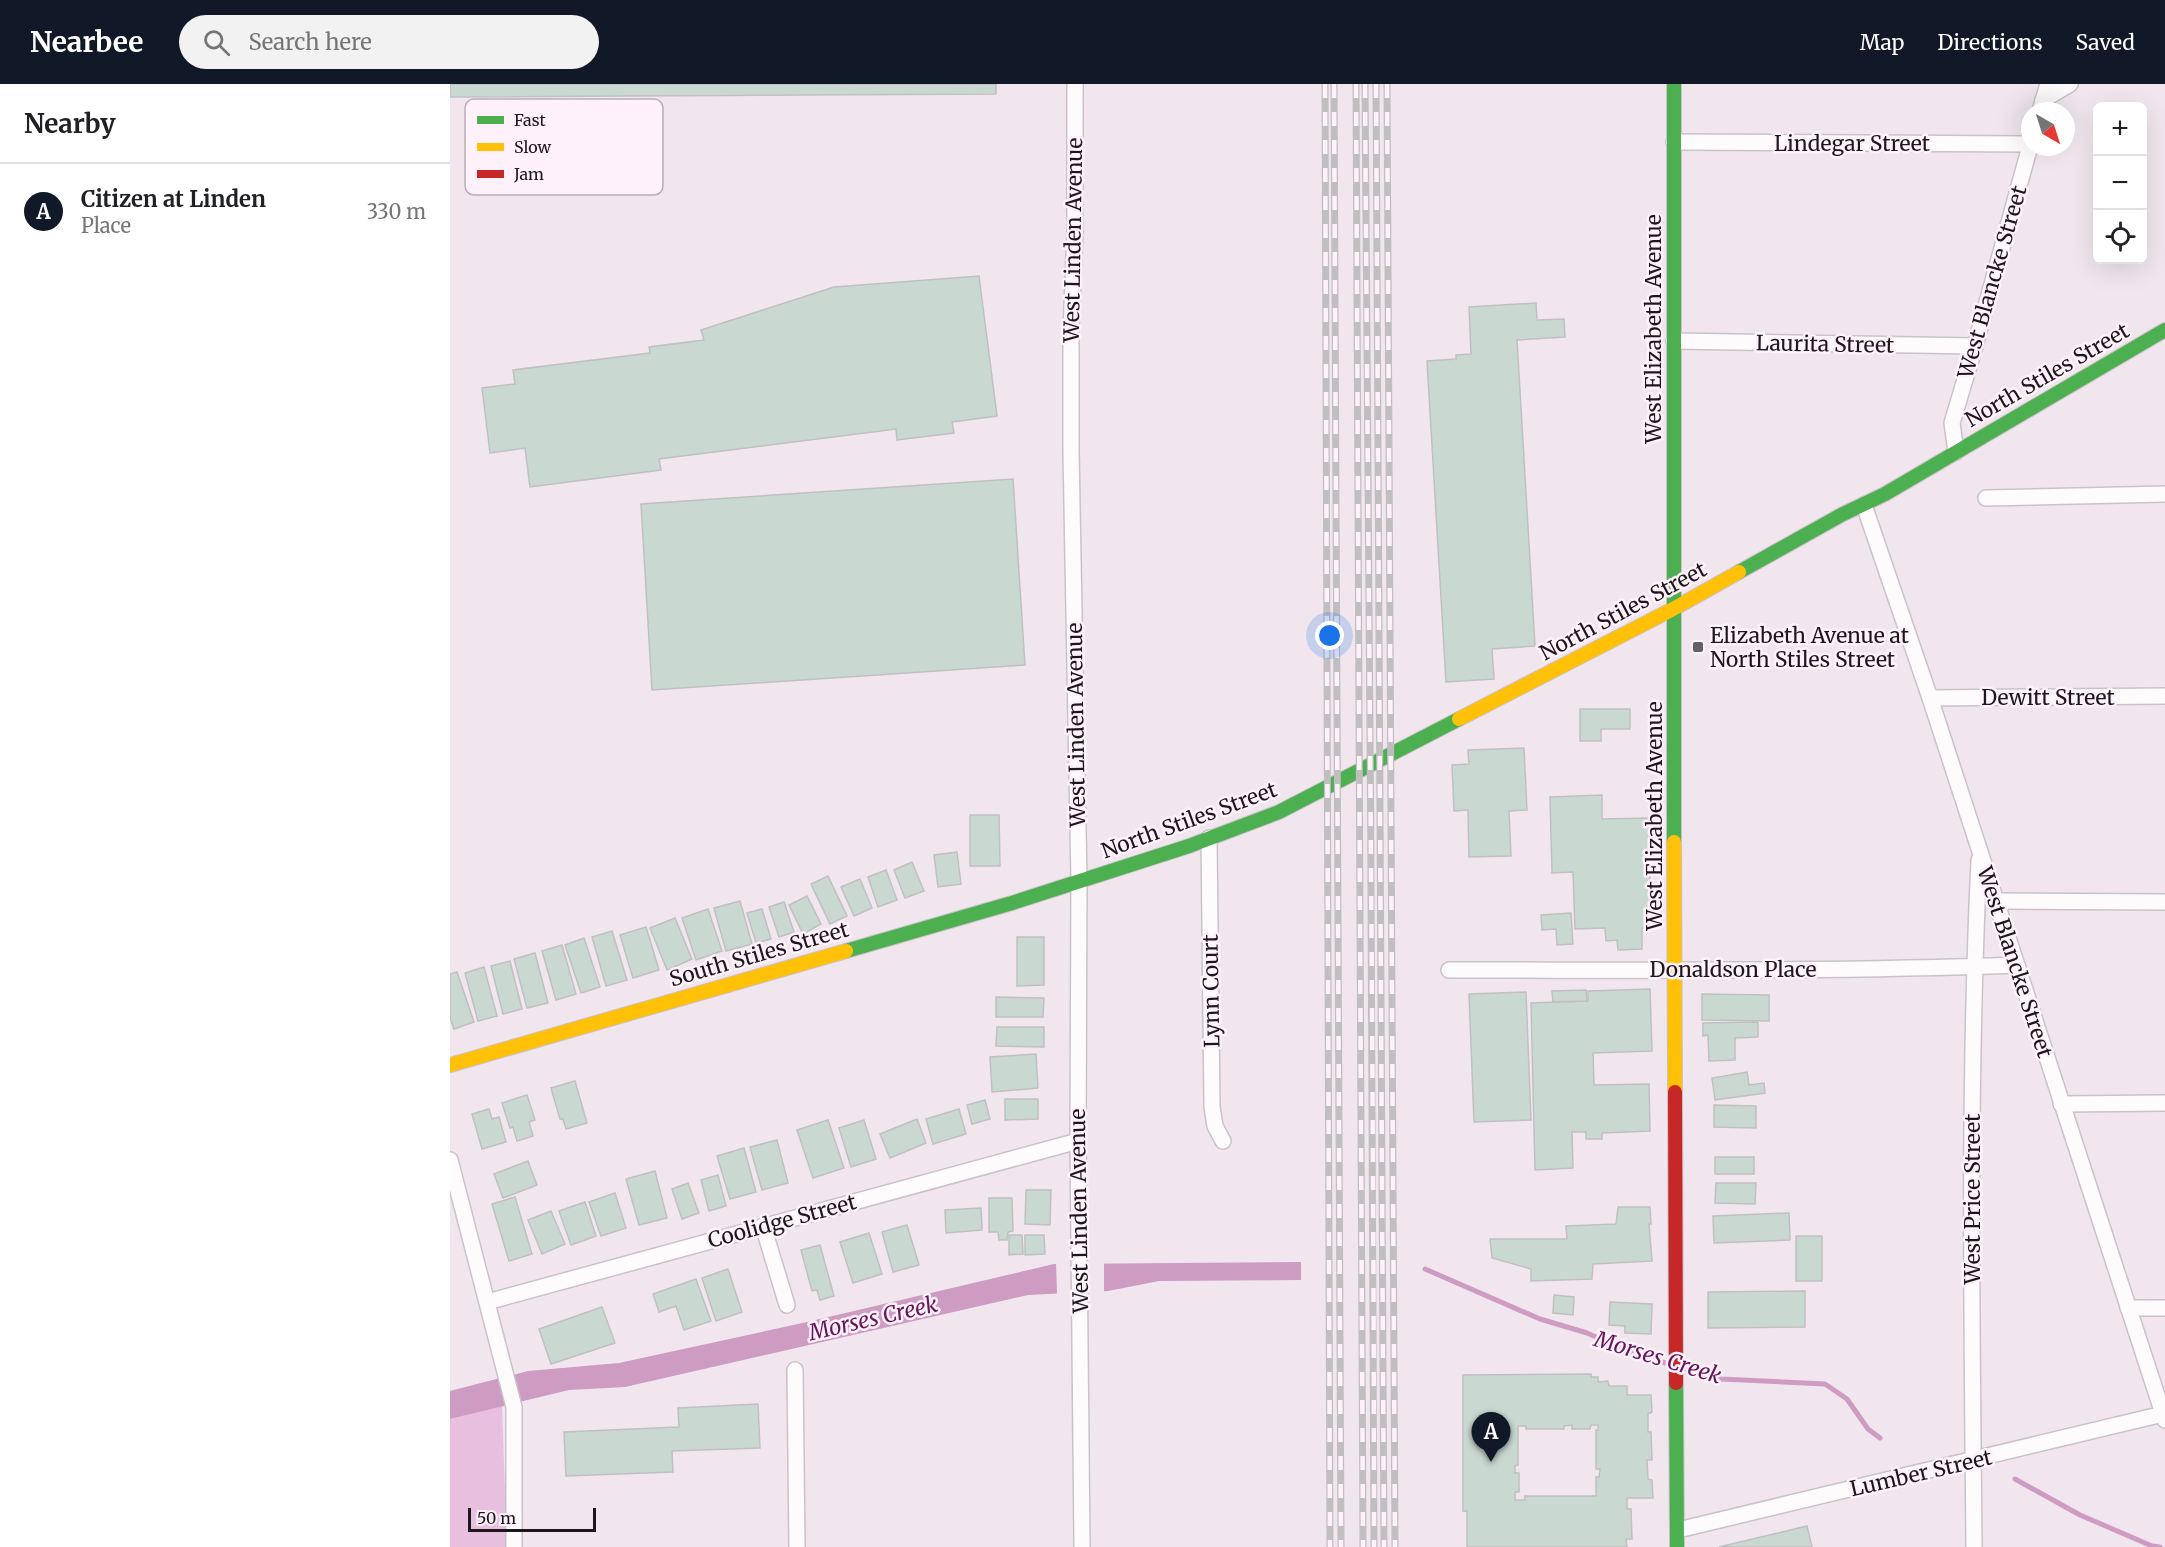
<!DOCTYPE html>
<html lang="en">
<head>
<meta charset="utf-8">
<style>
	:root { --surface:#fff; --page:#f2f2f2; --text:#202124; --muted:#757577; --line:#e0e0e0; --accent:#111827 }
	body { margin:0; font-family:Merriweather,serif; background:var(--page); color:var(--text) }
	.controls { position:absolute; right:18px; top:18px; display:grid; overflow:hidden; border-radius:9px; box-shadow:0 6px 24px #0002 }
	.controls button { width:54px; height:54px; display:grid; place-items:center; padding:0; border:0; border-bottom:2px solid var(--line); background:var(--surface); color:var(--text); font:30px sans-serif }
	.compass { position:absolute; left:1571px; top:18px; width:54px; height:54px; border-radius:50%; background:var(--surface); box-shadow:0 6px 24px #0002; rotate:141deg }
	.scale { position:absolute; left:18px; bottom:15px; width:128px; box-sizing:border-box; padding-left:6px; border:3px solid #1d161c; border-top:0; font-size:16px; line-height:21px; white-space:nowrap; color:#1d161c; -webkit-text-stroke:4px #fef1fa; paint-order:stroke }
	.you { position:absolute; left:880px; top:552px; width:21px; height:21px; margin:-15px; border:4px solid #fff; border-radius:50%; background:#1a73e8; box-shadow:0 0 0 9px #1a73e833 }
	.badge { display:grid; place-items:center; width:39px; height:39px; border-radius:50%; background:var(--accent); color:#fff; font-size:20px; font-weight:700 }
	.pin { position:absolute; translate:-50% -50px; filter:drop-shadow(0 2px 3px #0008) }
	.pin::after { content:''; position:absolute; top:32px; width:21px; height:18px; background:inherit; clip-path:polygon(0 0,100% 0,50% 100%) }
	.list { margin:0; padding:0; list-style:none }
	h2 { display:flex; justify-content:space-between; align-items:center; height:78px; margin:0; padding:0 24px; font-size:26px }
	h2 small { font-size:20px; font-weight:400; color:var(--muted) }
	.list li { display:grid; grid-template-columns:39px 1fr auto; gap:18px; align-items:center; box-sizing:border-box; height:96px; padding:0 24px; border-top:2px solid var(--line) }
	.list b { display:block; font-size:22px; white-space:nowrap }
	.list p { margin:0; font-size:20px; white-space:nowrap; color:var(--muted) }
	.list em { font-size:20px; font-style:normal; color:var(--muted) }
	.icon { flex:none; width:33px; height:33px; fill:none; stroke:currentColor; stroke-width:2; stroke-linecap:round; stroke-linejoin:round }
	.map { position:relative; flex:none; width:1715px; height:1463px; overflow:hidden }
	header { display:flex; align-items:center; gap:36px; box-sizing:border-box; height:84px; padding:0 30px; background:var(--accent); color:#fff }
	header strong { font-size:28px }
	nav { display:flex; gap:33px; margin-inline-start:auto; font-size:21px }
	.search { width:420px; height:54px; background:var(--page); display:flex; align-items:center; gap:15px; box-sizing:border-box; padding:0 21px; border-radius:33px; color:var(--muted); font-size:22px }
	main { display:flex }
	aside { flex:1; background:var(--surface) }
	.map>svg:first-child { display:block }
	.green { fill:#e9bfe0 }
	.water { fill:#ce9bc3 }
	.pier { fill:#f1e6ee }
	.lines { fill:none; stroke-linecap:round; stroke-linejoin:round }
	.stream { stroke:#ce9bc3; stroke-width:5 }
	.building { fill:#cad8d2; stroke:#c0c0c0; stroke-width:1.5; fill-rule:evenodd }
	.street-casing { stroke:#cac2c8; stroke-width:18 }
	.fast-casing { stroke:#cac2c8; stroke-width:16 }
	.slow-casing { stroke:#cac2c8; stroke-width:16 }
	.jam-casing { stroke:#cac2c8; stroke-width:16 }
	.street { stroke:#fdfbfc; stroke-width:15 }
	.fast { stroke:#4caf50; stroke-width:14 }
	.slow { stroke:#ffc107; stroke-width:14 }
	.jam { stroke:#c62828; stroke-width:14 }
	.rail-casing { stroke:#c1bec0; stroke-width:7 }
	.rail { stroke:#fef1fa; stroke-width:4.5; stroke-dasharray:14; stroke-linecap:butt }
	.poi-dot { fill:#675f66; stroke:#fef1fa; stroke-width:2 }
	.labels { text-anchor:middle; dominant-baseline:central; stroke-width:5; stroke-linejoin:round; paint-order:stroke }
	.street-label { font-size:21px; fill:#1d161c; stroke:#fef1fa }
	.poi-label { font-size:21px; fill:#1d161c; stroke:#fef1fa; text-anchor:start }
	.water-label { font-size:22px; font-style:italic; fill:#66145b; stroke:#fef1fa }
	.key { fill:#fef1fa; stroke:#baafb7; stroke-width:1.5 }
	.key-label { font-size:16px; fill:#1d161c }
</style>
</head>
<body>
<header>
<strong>Nearbee</strong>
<div class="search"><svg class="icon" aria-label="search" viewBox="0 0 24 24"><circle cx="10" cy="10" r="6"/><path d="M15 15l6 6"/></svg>Search here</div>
<nav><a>Map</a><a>Directions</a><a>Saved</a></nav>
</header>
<main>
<aside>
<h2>Nearby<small></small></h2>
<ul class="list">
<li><span class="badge">A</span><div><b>Citizen at Linden</b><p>Place</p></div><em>330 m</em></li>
</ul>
</aside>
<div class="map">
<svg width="1715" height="1463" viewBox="0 0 1715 1463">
	<rect width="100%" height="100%" fill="#f1e6ee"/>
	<path class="green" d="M52 1322 57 1463H0V1335Z"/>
	<path class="water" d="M851 1178V1196L709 1197 658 1207 578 1211 175 1303 119 1306 0 1335V1307L78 1287 169 1279 357 1238 604 1180Z"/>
	<path class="pier" d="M606 1178H654V1210H607Z"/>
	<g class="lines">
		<g class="stream">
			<path d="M975 1185 1090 1235 1137 1249 1186 1271 1223 1281"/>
			<path d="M1232 1284 1271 1295 1375 1300 1397 1315 1418 1345 1430 1354"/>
			<path d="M1565 1395 1630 1431 1702 1462 1710 1463"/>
		</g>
	</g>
	<g class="building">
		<path d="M0 0H546V10L0 13Z"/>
		<path d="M529 192 547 332 502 338 504 349 447 356 446 345 209 375 211 386 80 403 75 364 40 369 32 304 65 300 63 286 200 269 199 263 254 256 251 246 384 203Z"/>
		<path d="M1086 219 1087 236 1114 235 1115 253 1067 256 1085 562 1042 565 1044 595 996 598 977 277 1006 275V271L1021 270 1019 223Z"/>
		<path d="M563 395 575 581 202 606 191 420Z"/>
		<path d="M1130 625H1180V645H1151V657H1130Z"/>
		<path d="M1074 664 1077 726 1059 727 1061 772 1019 773 1018 726 1004 727 1002 681 1019 680 1018 666Z"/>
		<path d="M1152 711V735L1198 734 1201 844H1192V865L1168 866 1167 856 1156 857 1155 844 1125 845 1123 788 1102 789 1100 713Z"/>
		<path d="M520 731H549L550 782H520Z"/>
		<path d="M507 768 511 800 488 803 484 771Z"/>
		<path d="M462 778 474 807 455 814 444 786Z"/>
		<path d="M436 786 447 816 428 823 418 793Z"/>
		<path d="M378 792 397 832 380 840 361 800Z"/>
		<path d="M410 795 422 824 404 832 391 803Z"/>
		<path d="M357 812 371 840 353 850 339 821Z"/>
		<path d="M290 817 302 860 276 867 264 824Z"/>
		<path d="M334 818 344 848 329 853 319 823Z"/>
		<path d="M258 825 272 867 246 876 232 834Z"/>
		<path d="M312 825 321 855 306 859 297 829Z"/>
		<path d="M1121 829 1123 860 1107 861 1106 845 1092 846 1091 831Z"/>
		<path d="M225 834 242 875 217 886 200 844Z"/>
		<path d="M196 843 209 886 183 894 170 851Z"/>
		<path d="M162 847 177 896 156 902 142 853Z"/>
		<path d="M567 853H594V901L567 902Z"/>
		<path d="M134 854 150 903 131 909 115 861Z"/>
		<path d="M112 861 126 910 106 916 92 867Z"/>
		<path d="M85 869 98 919 77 924 64 875Z"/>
		<path d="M60 877 72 925 53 930 41 882Z"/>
		<path d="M34 883 47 932 28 937 15 889Z"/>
		<path d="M7 888 24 938 4 945 0 934V890Z"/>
		<path d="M1200 905 1202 967 1143 969 1144 1001 1199 1000 1200 1047 1152 1049V1055H1136V1048H1122L1123 1084 1085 1086 1081 919 1138 917V907Z"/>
		<path d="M1136 906 1137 917 1103 918 1102 907Z"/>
		<path d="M1076 908 1081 1036 1024 1038 1019 910Z"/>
		<path d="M1252 910 1319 911V937L1252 936Z"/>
		<path d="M546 913 594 914 593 933H546Z"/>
		<path d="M1308 938V953L1285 954V976L1259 977 1258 951 1253 952V939Z"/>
		<path d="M547 943H594V963L546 962Z"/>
		<path d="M586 970 588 1004 542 1008 540 973Z"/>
		<path d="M1297 988 1299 1001 1314 999 1315 1009 1265 1016 1262 994Z"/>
		<path d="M125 997 137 1039 116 1045 113 1035H110L101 1004Z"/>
		<path d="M77 1011 85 1036 79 1038 83 1052 67 1057 63 1043 60 1044 52 1019Z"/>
		<path d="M555 1015H588V1035L555 1036Z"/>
		<path d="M535 1016 540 1035 522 1040 517 1021Z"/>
		<path d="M1264 1021 1306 1022V1044L1264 1043Z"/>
		<path d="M39 1025 42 1035 49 1033 56 1058 32 1065 22 1030Z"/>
		<path d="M509 1025 516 1050 483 1060 476 1035Z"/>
		<path d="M467 1035 476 1059 440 1074 430 1050Z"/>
		<path d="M378 1036 394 1084 363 1094 347 1046Z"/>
		<path d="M414 1036 426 1075 401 1083 389 1044Z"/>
		<path d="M327 1056 338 1099 312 1106 300 1063Z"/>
		<path d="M294 1064 306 1108 280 1115 267 1072Z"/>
		<rect x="1265" y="1073" width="39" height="17"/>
		<path d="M78 1077 87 1101 53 1114 44 1090Z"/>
		<path d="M205 1087 217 1134 189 1141 176 1095Z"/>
		<path d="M268 1091 276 1122 259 1127 251 1096Z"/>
		<path d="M238 1099 249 1129 232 1135 222 1105Z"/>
		<path d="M1266 1099H1306L1305 1120 1265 1119Z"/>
		<path d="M576 1106H601L600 1141 575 1140Z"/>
		<path d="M165 1109 176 1144 151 1152 139 1118Z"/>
		<path d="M65 1113 82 1170 59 1177 42 1120Z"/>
		<path d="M539 1114H562L563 1147 558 1148 557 1156H549L548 1148H539Z"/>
		<path d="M135 1118 146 1152 121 1161 109 1127Z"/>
		<path d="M1168 1123H1200L1201 1140H1199L1202 1177 1143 1180 1142 1195 1081 1197V1185L1042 1174 1040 1155H1117L1116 1142 1166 1140Z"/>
		<path d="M531 1124 532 1146 496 1149 495 1126Z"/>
		<path d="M101 1127 115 1160 92 1170 78 1136Z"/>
		<path d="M1339 1129 1340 1156 1264 1159 1263 1132Z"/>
		<path d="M457 1141 469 1181 443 1188 432 1148Z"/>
		<path d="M419 1149 432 1190 403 1199 390 1158Z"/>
		<path d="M559 1151H572L573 1170 559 1171Z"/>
		<path d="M575 1151H594L595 1170 575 1171Z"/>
		<rect x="1346" y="1152" width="26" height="45"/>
		<path d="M370 1161 384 1212 370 1216 367 1206 362 1207 351 1166Z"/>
		<path d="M278 1185 292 1228 266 1237 252 1194Z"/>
		<path d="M246 1195 261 1237 234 1246 226 1222 209 1228 203 1210Z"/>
		<path d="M1355 1207V1243L1258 1244V1208Z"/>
		<path d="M1104 1211 1124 1213 1123 1231 1103 1229Z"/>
		<path d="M1160 1218 1202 1220 1201 1250 1175 1249V1242L1159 1241Z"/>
		<path d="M152 1223 165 1259 101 1280 89 1245Z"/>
		<path d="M1141 1290V1293H1148V1298L1158 1297 1159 1302H1177V1311H1201L1202 1328 1198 1330V1348H1201L1202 1376H1197L1198 1395 1202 1396 1203 1414H1177V1425H1181L1182 1455H1176L1177 1463H1017V1427H1013V1291ZM1122 1341V1345H1140L1141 1341H1148V1346H1146V1385H1150L1149 1393H1146V1412H1075V1416H1065V1408H1069V1389H1065V1382L1068 1381V1342H1076V1345H1114V1342Z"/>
		<path d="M308 1320 310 1364 222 1367 223 1388 116 1392 114 1348 229 1343 228 1324Z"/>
		<path d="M1357 1442 1362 1463H1269Z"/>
	</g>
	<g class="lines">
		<g class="street-casing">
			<g id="street">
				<path d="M625 0V148L621 246V367L629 797 628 1057 632 1463"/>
				<path d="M1593 16 1620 0"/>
				<path d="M1590 27 1598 0"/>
				<path d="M1224 58 1580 60"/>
				<path d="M1224 257 1525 262"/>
				<path d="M1506 368 1502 339 1525 262 1580 62"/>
				<path d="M1536 414 1715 410"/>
				<path d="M1414 421 1480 614 1715 1336"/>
				<path d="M1480 614 1715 612"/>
				<path d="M759 754 762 1023 765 1042 773 1057"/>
				<path d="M1546 817 1715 818"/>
				<path d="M999 886C1188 886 1378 888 1567 881"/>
				<path d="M1611 1020 1715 1019"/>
				<path d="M0 1076 64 1323V1463"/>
				<path d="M313 1142 337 1221"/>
				<path d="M37 1218 628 1057"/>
				<path d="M1678 1224H1715"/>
				<path d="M345 1286 347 1463"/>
				<path d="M1228 1446 1713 1330"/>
				<path d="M1524 1463C1522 1234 1518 1005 1529 776"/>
			</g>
		</g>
		<g class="fast-casing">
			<g id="fast">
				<path d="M1289 488 1393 430 1435 410 1715 246"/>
				<path d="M1224 758V0"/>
				<path d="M396 867 562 819 739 762 829 728 1009 635"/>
				<path d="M1226 1299 1227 1463"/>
			</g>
		</g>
		<g class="slow-casing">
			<g id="slow">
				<path d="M1009 635 1223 525 1289 488"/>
				<path d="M1224 758 1225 1008"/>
				<path d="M0 981 396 867"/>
			</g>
		</g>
		<g class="jam-casing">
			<path id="jam" d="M1225 1008 1226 1299"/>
		</g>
		<use href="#street" class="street"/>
		<use href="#fast" class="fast"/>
		<use href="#slow" class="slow"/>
		<use href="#jam" class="jam"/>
		<g class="rail-casing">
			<g id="rail">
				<path d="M875 0 880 1463"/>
				<path d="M884 0 891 1463"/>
				<path d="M906 0 913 1463"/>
				<path d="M915 0C918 488 924 975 924 1463"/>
				<path d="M926 0 934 1463"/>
				<path d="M937 0 945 1463"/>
			</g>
		</g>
		<use href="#rail" class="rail"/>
	</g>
	<rect class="poi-dot" x="1242" y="557" width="12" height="12" rx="3"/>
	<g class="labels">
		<g class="street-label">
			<text x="1402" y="59">Lindegar Street</text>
			<text transform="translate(623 156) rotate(-89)">West Linden Avenue</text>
			<text transform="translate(1542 198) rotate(-74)">West Blancke Street</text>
			<text transform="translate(1203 245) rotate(-90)">West Elizabeth Avenue</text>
			<text transform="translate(1375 260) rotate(1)">Laurita Street</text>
			<text transform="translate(1597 291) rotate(-30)">North Stiles Street</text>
			<text transform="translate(1173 527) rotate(-28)">North Stiles Street</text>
			<text x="1598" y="613">Dewitt Street</text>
			<text transform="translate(626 641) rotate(-91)">West Linden Avenue</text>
			<text transform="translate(1204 732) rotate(-90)">West Elizabeth Avenue</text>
			<text transform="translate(739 736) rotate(-20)">North Stiles Street</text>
			<text transform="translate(309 870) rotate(-16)">South Stiles Street</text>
			<text transform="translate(1565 878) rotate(72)">West Blancke Street</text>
			<text x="1283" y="885">Donaldson Place</text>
			<text transform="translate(761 907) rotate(-91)">Lynn Court</text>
			<text transform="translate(1522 1115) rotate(-90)">West Price Street</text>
			<text transform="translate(629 1127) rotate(-91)">West Linden Avenue</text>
			<text transform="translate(332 1137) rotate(-15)">Coolidge Street</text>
			<text transform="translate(1471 1389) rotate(-13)">Lumber Street</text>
		</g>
		<g class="poi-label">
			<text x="1260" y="551">Elizabeth Avenue at<tspan x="1260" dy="24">North Stiles Street</tspan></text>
		</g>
		<g class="water-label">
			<text transform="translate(423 1234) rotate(-13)">Morses Creek</text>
			<text transform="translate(1208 1273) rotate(17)">Morses Creek</text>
		</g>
	</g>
	<rect x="15" y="15" width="198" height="96" rx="9" class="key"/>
	<rect x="27" y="32" width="27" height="8" fill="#4caf50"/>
	<rect x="27" y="59" width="27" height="8" fill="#ffc107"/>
	<rect x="27" y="86" width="27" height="8" fill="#c62828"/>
	<g class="key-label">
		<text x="64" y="42">Fast</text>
		<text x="64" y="69">Slow</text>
		<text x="64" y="96">Jam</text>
	</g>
</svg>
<div class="controls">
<button>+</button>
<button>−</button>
<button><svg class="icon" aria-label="locate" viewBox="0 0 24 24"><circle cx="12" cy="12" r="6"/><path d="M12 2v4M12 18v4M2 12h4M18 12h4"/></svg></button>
</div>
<svg class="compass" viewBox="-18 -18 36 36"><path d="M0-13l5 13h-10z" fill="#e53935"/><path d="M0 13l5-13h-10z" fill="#757577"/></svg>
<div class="scale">50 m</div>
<div class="you"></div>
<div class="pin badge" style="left:1041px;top:1378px">A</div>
</div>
</main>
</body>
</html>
